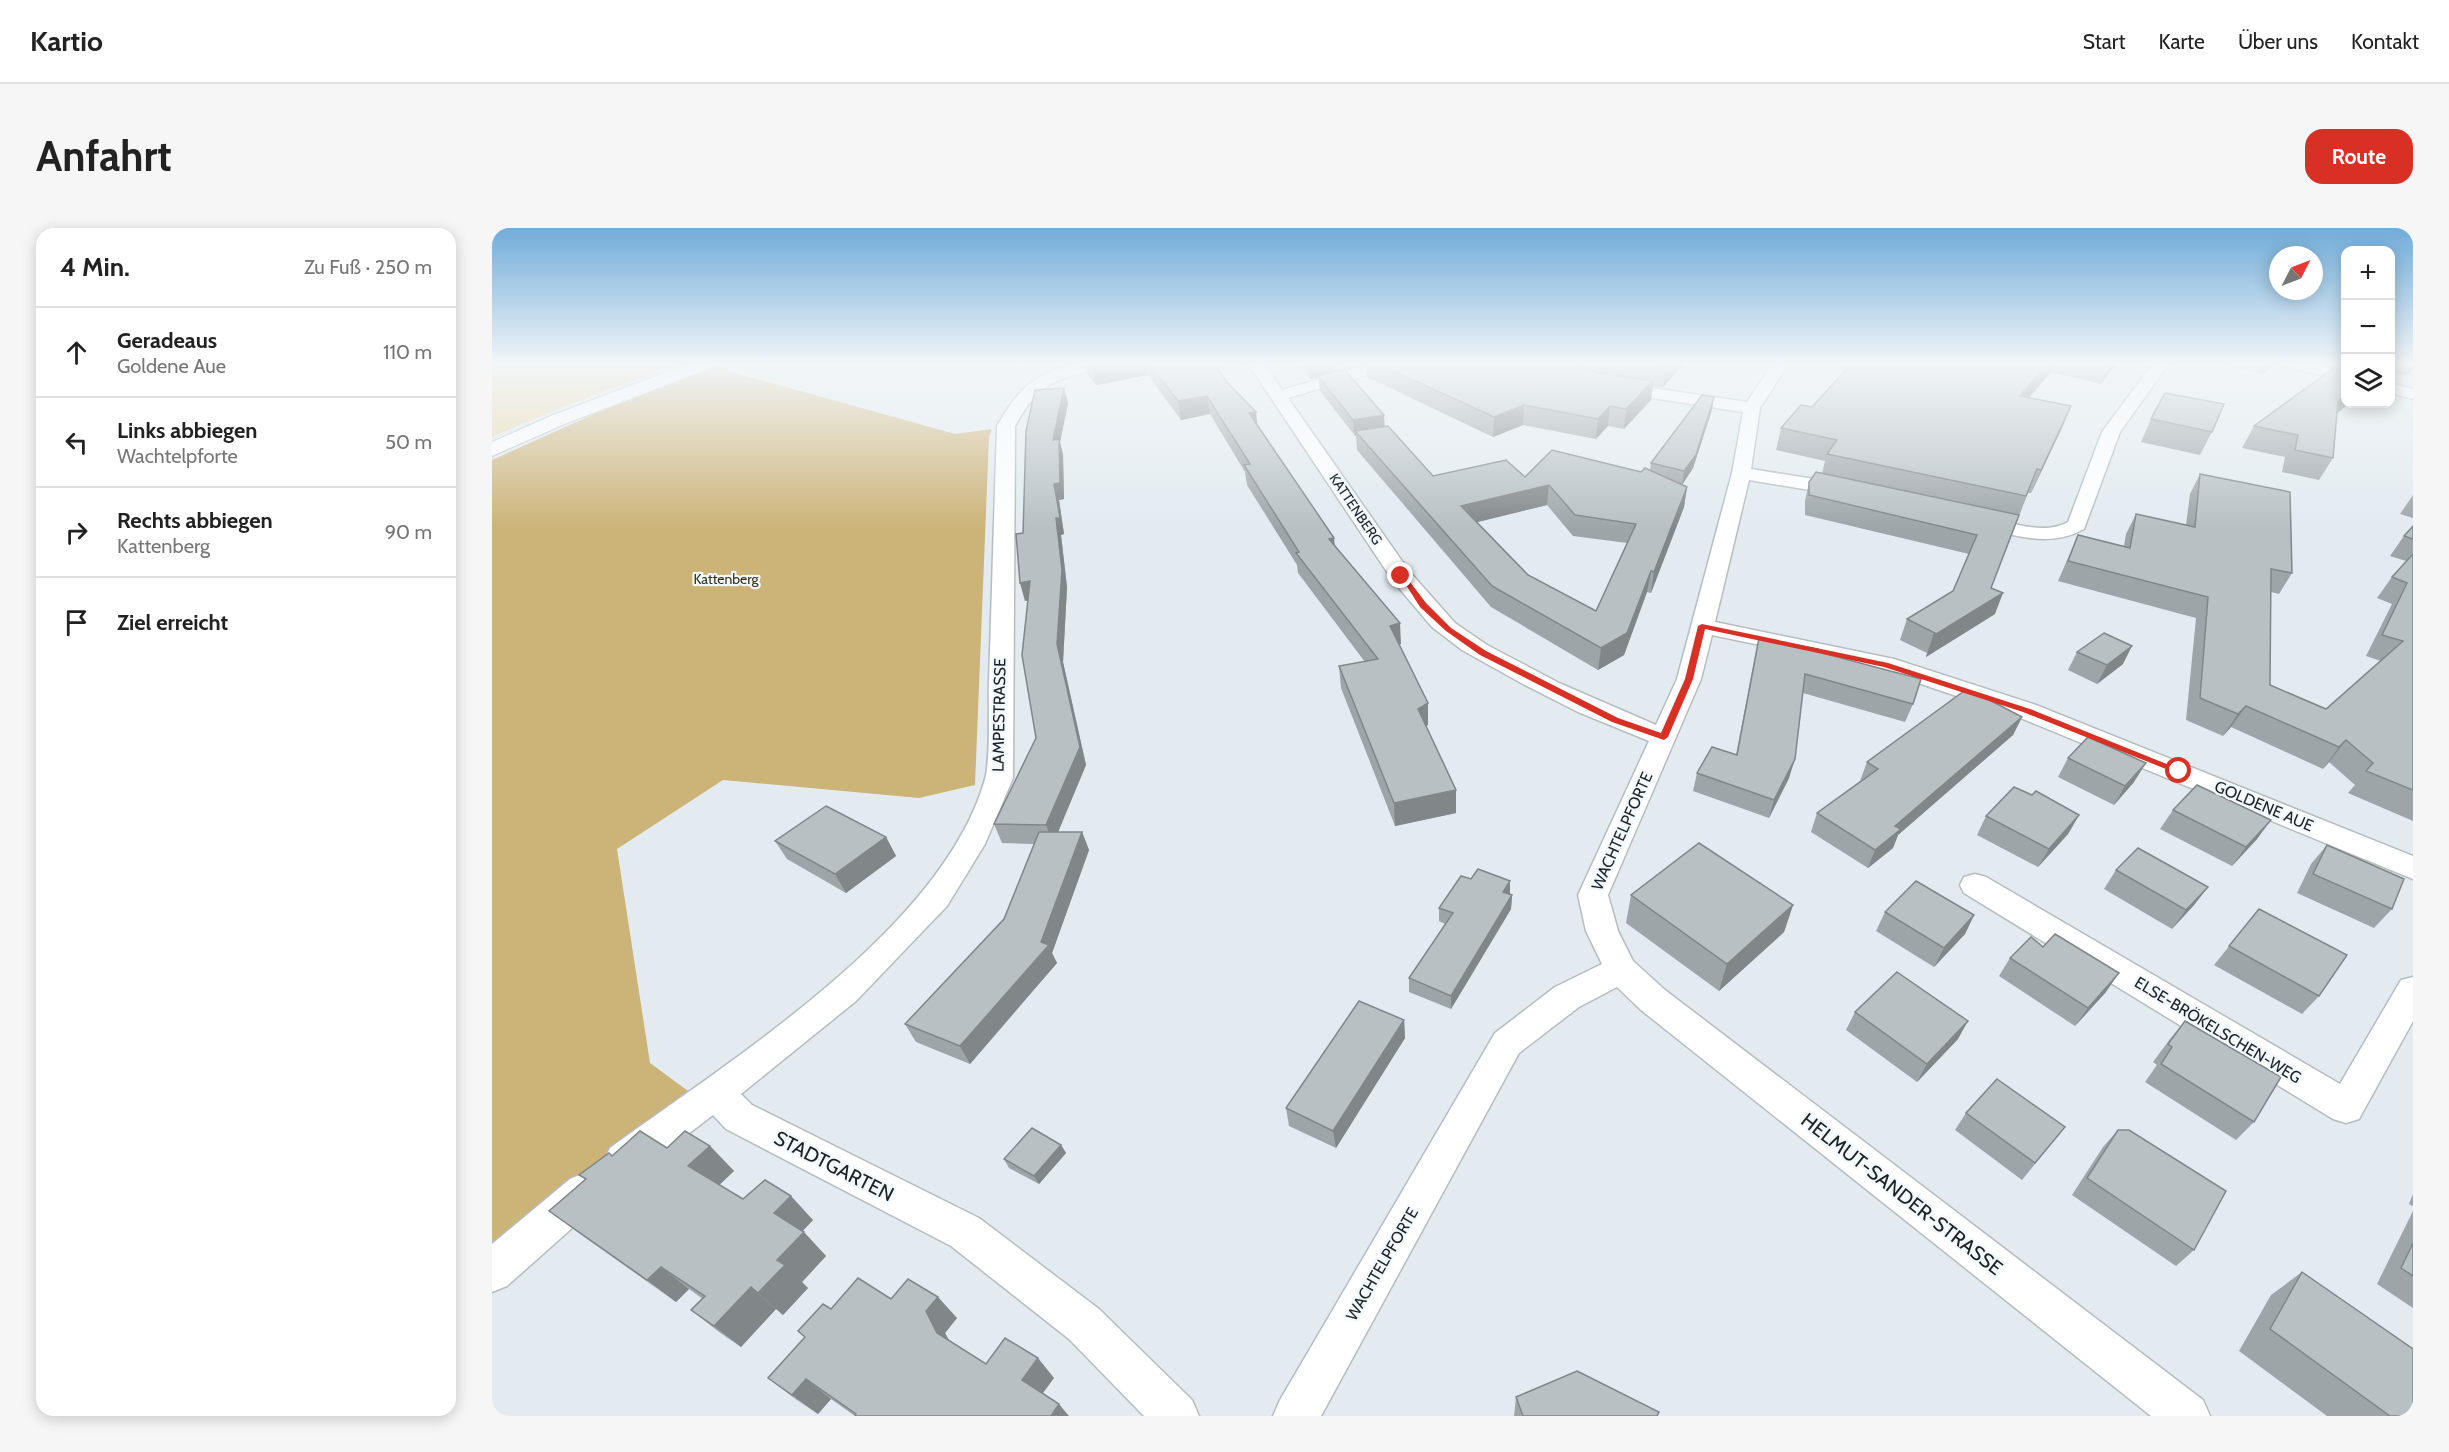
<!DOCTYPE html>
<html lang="de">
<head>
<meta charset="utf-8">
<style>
	:root { --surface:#fff; --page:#f6f6f6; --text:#222; --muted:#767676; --line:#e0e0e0; --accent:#d93025 }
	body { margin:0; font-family:Cabin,sans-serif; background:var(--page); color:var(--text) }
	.controls { position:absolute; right:18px; top:18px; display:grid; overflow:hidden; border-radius:12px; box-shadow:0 3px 15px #0003 }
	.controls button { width:54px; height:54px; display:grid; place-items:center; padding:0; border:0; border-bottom:2px solid var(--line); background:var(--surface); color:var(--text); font:30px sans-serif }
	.compass { position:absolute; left:1777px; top:18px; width:54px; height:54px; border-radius:50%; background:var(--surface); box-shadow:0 3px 15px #0003; rotate:48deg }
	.stop { position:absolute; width:18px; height:18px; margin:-14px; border:4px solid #d93025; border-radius:50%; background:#fff }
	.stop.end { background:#d93025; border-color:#fff; box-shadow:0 2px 6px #0008 }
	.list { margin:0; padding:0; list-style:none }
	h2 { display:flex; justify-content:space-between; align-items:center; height:78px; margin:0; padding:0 24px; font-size:26px }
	h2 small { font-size:20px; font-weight:400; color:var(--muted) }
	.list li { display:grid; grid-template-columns:39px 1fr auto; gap:18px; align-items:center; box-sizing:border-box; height:90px; padding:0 24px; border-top:2px solid var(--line) }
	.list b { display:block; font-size:22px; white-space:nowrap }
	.list p { margin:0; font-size:20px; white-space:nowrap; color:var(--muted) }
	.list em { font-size:20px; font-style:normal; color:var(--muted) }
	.icon { flex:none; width:33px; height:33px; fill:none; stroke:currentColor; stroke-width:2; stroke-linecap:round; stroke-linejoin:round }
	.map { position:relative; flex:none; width:1921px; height:1188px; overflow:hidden; border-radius:18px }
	header { display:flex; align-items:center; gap:36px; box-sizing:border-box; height:84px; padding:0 30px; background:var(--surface); border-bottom:2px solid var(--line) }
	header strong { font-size:28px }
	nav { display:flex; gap:33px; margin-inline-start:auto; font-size:21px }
	.intro { display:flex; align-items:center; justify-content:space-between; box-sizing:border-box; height:144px; padding:0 36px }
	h1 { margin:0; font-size:42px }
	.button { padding:15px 27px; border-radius:18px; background:var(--accent); color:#fff; font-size:21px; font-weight:700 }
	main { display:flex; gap:36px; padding:0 36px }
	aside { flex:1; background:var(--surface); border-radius:18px; box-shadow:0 3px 15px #0003 }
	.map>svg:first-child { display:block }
	.green { fill:#ebd7a8 }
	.forest { fill:#ccb377 }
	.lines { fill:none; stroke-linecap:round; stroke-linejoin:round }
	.minor-casing { stroke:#b5bdc1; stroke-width:3 }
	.secondary-casing { stroke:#b5bdc1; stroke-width:2 }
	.minor { fill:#fff; fill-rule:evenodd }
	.secondary { fill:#fff; fill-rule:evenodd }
	.wall { fill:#9ea5a9; fill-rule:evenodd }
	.shaded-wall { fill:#818689 }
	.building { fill:#b8c0c4; stroke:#818689; stroke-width:1.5; fill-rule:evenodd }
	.route { fill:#d93025 }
	.labels { text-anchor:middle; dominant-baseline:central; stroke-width:4.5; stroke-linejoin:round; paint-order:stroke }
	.far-street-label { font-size:14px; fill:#1d1f21; stroke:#f0f8fd }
	.far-park-label { font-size:14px; fill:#382e12; stroke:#f0f8fd }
	.street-label { font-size:16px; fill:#1d1f21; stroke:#f0f8fd }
	.near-street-label { font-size:20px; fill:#1d1f21; stroke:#f0f8fd }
</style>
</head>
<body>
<header>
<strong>Kartio</strong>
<nav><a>Start</a><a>Karte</a><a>Über uns</a><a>Kontakt</a></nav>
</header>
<div class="intro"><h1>Anfahrt</h1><a class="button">Route</a></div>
<main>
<aside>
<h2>4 Min.<small>Zu Fuß · 250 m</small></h2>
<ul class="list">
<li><svg class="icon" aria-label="ahead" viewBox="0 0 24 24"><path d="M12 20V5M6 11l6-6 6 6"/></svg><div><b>Geradeaus</b><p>Goldene Aue</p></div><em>110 m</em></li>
<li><svg class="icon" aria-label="left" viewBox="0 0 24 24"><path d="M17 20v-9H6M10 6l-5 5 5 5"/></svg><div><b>Links abbiegen</b><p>Wachtelpforte</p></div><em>50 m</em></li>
<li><svg class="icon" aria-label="right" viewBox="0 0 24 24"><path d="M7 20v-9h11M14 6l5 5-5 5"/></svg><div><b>Rechts abbiegen</b><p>Kattenberg</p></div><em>90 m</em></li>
<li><svg class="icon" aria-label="arrive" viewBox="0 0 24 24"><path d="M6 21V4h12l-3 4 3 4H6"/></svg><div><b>Ziel erreicht</b></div></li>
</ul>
</aside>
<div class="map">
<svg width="1921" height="1188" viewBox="0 0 1921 1188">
	<rect width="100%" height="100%" fill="#e3ebf0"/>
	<path class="green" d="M0 134H191L65 181 0 209Z"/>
	<path class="forest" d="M222 139 463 206 500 201 497 209 483 557 427 570 231 552 125 621 158 835 211 874 0 1034V232L102 186Z"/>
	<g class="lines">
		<g class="minor-casing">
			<g id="minor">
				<path d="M593 134H628L625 137C572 151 552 145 523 198L521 550 493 616 455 678 364 773 249 866 260 877 487 990 607 1081 700 1172 707 1188H652L577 1111 459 1018 234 901 221 887 144 946 131 951 118 946 112 933 118 920C238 832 451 701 493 551 499 530 496 477 497 452 500 367 502 283 505 198 530 155 544 145 593 134Z"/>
				<path d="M755 134H771L790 162 885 134H911L908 137 796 170 917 343 963 395 995 417 1067 455 1164 497 1185 451 1240 245 1251 184 1121 164 1113 159 1121 154 1255 174 1282 134H1298L1268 180 1259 241 1353 256 1363 262 1353 268 1257 252 1223 394 1402 431 1544 477 1921 628V651L1526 489 1388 442 1220 407 1209 451 1116 667 1126 703 1141 733 1173 762 1711 1172 1718 1188H1659L1149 782 1125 759 1087 779 1027 825 829 1188H781L788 1172 1003 805 1063 759 1110 736 1094 703 1086 667 1157 513 1086 484 1031 456 970 422 940 399 901 353Z"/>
				<path d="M1662 134H1678L1628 204 1592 301C1555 322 1514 305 1476 295L1473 291 1476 287 1483 285C1511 292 1549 309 1576 294L1610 204Z"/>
				<path d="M1787 134H1814L1854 144V154L1790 137Z"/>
				<path d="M1898 155 1921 161V171L1898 165Z"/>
				<path d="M1483 646 1494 649 1848 856 1909 752 1921 749V793L1867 891 1854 895 1841 891 1472 665 1468 657 1472 649Z"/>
				<path d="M92 945 106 951 112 964 106 977 15 1058 0 1064V1016L78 951Z"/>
			</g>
		</g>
		<g class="secondary-casing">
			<path id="secondary" d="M201 134H227L224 138 75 195 0 228V214L61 187Z"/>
		</g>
		<use href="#minor" class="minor"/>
		<use href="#secondary" class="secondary"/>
	</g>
	<g class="wall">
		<path d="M592 134H721L766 198 843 317 909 416 907 417 936 475V497L934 498 964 562V585L903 598 849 460 847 438 873 434 806 345 805 337 755 257 753 244 718 186 689 192 656 147 604 157 595 146Z"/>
		<path d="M805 134H842L843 143 893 198 941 248 1033 249 1149 244 1158 242 1159 235 1220 182 1201 240 1190 257 1195 259 1192 279 1159 365 1155 364 1132 427 1106 442 999 379 865 222 864 208H863L828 163 826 149 818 151ZM1055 277 1081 308 1135 315 1104 383 1036 347 985 294Z"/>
		<path d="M843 134H1194L1171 159 1161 158 1159 172 1132 201 1116 198 1104 211 1031 197 1001 209 875 149 874 135 856 140Z"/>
		<path d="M1361 134H1626L1609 156 1559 144 1537 170 1570 200 1539 265H1536L1499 360 1503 386 1434 429 1435 425 1408 412 1415 391 1461 363 1477 326 1313 287V273L1317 254 1330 246 1333 233 1284 222 1289 200 1320 179Z"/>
		<path d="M1725 134H1786L1771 146Z"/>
		<path d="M1899 134H1921V142L1913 148 1899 145Z"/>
		<path d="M572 160 576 175 568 214 571 227 572 271 567 272 572 306 569 307 575 359 571 434 594 537 566 604H590L597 622 560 725 565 735 478 836 424 814 413 796 512 691 542 616 510 615 502 596 544 510 536 372 533 373 531 305Z"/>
		<path d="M1845 185 1841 230 1827 252 1790 244 1793 229 1750 220 1762 198Z"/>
		<path d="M1659 191 1720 204 1708 227 1649 214Z"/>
		<path d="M1708 246 1800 345 1787 366 1779 364 1778 457 1834 481 1889 433 1874 428 1900 376 1885 370 1900 349 1914 333 1898 328 1912 308 1921 298V593L1856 565 1863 557 1837 534 1831 541 1739 499 1731 508 1694 492 1704 390 1566 353 1586 307 1632 318 1634 306 1644 286 1694 297 1698 266Z"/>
		<path d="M1921 267V290L1908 286Z"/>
		<path d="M1267 410 1326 424 1421 476 1413 494 1311 465 1297 550 1277 590 1201 563 1205 545 1244 527 1263 428Z"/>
		<path d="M1585 424 1631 436 1605 456 1576 442Z"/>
		<path d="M1530 489 1521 507 1406 607 1401 620 1376 640 1319 604 1325 585 1368 553 1375 534Z"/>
		<path d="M1576 530 1642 554 1622 577 1566 549Z"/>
		<path d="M1540 567 1587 587 1576 606 1546 639 1485 607 1494 588Z"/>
		<path d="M1681 582 1765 611 1740 638 1668 601Z"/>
		<path d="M394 609 404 628 354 665 295 631 283 613Z"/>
		<path d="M1835 617 1900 681 1882 700 1805 665 1819 636Z"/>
		<path d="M1624 642 1716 659 1702 677 1680 701 1612 661Z"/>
		<path d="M1018 667H1020L1019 681 959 781 917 764V750L953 696 947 693V680Z"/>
		<path d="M1139 667 1301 677 1292 704 1227 763 1134 695Z"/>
		<path d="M1767 681 1827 768 1810 786 1722 737Z"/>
		<path d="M1393 684 1482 687 1473 706 1442 739 1384 703Z"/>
		<path d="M1551 719 1614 764 1583 798 1507 748 1518 730Z"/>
		<path d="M1363 784 1466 811 1425 854 1354 802Z"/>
		<path d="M912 792 913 810 844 920 797 898 794 880Z"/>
		<path d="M1693 793 1762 894 1744 912 1653 854 1665 837 1661 834 1678 811Z"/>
		<path d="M1474 885 1573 899 1530 952 1463 902Z"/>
		<path d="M1626 902 1702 1022 1684 1038 1580 967 1611 919Z"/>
		<path d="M569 917 574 925 547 956 517 940 512 931Z"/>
		<path d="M218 918 242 943 227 957 251 971 321 992 310 1003 334 1028 310 1054 316 1060 291 1087 284 1081 249 1119 227 1104 199 1082 211 1071 197 1061 184 1074 88 1006 57 983 93 951 87 947 175 920Z"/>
		<path d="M1921 966V978L1917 976Z"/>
		<path d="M1921 983V1080L1885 1056Z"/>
		<path d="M1810 1044 1921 1188H1835L1747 1123 1779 1067Z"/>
		<path d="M339 1081 465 1090 453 1105 457 1112 494 1136 562 1150 363 1188 339 1171 326 1186 302 1170 276 1150Z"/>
		<path d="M1024 1169 1165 1188H1022Z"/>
	</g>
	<g class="shaded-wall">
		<path d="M627 134H653L656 147 604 157 600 139Z"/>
		<path d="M817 134H842L843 144 818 151Z"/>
		<path d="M855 134H874V135L856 140Z"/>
		<path d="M1179 134H1194L1171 159 1173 140Z"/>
		<path d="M1557 134H1563L1559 144 1519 190 1528 168Z"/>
		<path d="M1619 134H1626L1609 156 1618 135Z"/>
		<path d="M1777 134H1786L1771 146Z"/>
		<path d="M1921 135V142L1913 148Z"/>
		<path d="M1161 153 1159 172 1132 201 1134 181Z"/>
		<path d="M572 160 576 175 568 214 571 227 572 271 567 272 572 306 569 307 575 359 571 434 594 537 561 616 554 597 565 416 561 212Z"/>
		<path d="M1854 167V176H1857L1834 194 1846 173Z"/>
		<path d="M715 168 718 186 689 192 686 173Z"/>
		<path d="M1222 169 1220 182 1201 240 1190 257 1192 243Z"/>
		<path d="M1032 177 1031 197 1001 209 1002 189Z"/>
		<path d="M1118 178 1116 198 1104 211 1106 191Z"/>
		<path d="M1579 178 1570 200 1539 265 1549 242Z"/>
		<path d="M764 184 766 202 757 185Z"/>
		<path d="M892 187 893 203H863L864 208H863L861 192Z"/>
		<path d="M1057 257 1055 277 969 298V278Z"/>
		<path d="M1195 259 1192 279 1159 365 1162 344Z"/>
		<path d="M842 310 844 330 837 311Z"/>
		<path d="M1159 343 1155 364 1132 427 1106 442 1109 420Z"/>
		<path d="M538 353 544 371 533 373 528 355Z"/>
		<path d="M1511 365 1503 386 1434 429 1441 408Z"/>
		<path d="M908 395 909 416 899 419 898 398Z"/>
		<path d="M1640 418 1631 436 1605 456 1615 437Z"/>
		<path d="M936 475V497L926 503V481Z"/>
		<path d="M1754 478 1739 499 1731 508 1746 486Z"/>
		<path d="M1530 489 1521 507 1406 607 1401 620 1376 640 1383 622 1403 598Z"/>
		<path d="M1854 512 1837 534 1831 541 1847 519Z"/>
		<path d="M1303 531 1297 550 1277 590 1282 572Z"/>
		<path d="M1654 535 1642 554 1622 577 1633 558Z"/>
		<path d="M964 562V585L903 598 902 575Z"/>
		<path d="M1587 587 1576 606 1546 639 1557 621Z"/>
		<path d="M1779 592 1765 611 1740 638 1754 619Z"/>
		<path d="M590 604 597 622 560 725 565 735 478 836 468 818 549 714Z"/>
		<path d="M394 609 404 628 354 665 343 646Z"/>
		<path d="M1018 653V667L1011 664Z"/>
		<path d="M1716 659 1702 677 1680 701 1694 682Z"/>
		<path d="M1020 667 1019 681 959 781V768Z"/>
		<path d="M1301 677 1292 704 1227 763 1235 736Z"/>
		<path d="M1482 687 1473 706 1442 739 1452 720Z"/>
		<path d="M1627 745 1614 764 1583 798 1596 780Z"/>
		<path d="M912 792 913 810 844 920 841 903Z"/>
		<path d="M1476 793 1466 811 1425 854 1435 836Z"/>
		<path d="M569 917 574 925 547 956 542 948Z"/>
		<path d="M218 918 242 943 222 962 196 938Z"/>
		<path d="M299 968 321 992 305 1009 282 985Z"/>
		<path d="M312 1004 334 1028 310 1054 316 1060 291 1087 266 1065 285 1032Z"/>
		<path d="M169 1039 197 1061 184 1074 155 1052Z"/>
		<path d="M259 1059 284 1081 249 1119 222 1098Z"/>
		<path d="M446 1069 465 1090 453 1105 464 1126 445 1105 434 1083Z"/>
		<path d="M546 1130 562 1150 546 1172 530 1152Z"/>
		<path d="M314 1151 339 1171 326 1186 300 1167Z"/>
		<path d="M567 1176 577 1188H559Z"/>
	</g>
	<g class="building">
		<path d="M595 134H627L600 139Z"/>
		<path d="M656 134H721L735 154 764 184 757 185 842 310 837 311 908 395 898 398 936 475 926 481 964 562 902 575 847 438 886 431 804 325 807 324 752 237 758 236 715 168 686 173Z"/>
		<path d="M882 134H1068L1108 145 1161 153 1134 181 1118 178 1106 191 1032 177 1002 189Z"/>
		<path d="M1133 134H1179L1173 140Z"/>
		<path d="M1361 134H1557L1528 168 1579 178 1549 242 1545 241 1534 268 1335 226 1345 212 1289 200 1309 177 1320 179Z"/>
		<path d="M1850 134H1854V167L1846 173 1841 230 1803 222 1806 207 1762 198Z"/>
		<path d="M852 141 892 187 861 192 826 148Z"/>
		<path d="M572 160 561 212 567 211 568 255 562 256 568 290H564L570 342 565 416 588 519 554 597 502 596 544 510 530 427 538 353 528 355 524 306 531 305 534 203 543 162Z"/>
		<path d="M1673 165 1732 176 1720 204 1659 191Z"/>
		<path d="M1210 167 1222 169 1204 227 1192 243 1159 235Z"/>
		<path d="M896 198 941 248 1014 232 1033 249 1060 222 1149 244 1153 240 1195 259 1162 344 1159 343 1135 405 1109 420 1000 358 863 203ZM1057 257 1083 287 1144 296 1104 383 1036 347 969 278Z"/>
		<path d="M1324 244 1527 287 1499 360 1511 365 1441 408 1443 405 1415 391 1461 363 1485 307 1317 267V254Z"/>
		<path d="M1708 246 1798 264 1800 345 1779 341 1778 457 1834 481 1911 413 1890 407 1915 355 1900 349 1921 326V562L1874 543 1881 535 1854 512 1847 519 1754 478 1746 486 1708 470 1716 369 1576 333 1586 307 1638 320 1644 286 1703 299Z"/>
		<path d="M1921 298V311L1912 308Z"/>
		<path d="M1612 405 1640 418 1615 437 1585 424Z"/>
		<path d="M1267 410 1326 421V424L1429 451 1421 476 1313 446 1303 531 1282 572 1205 545 1220 519 1245 527Z"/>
		<path d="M1472 463 1488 467 1530 489 1403 598 1409 601 1383 622 1325 585 1386 541 1375 534Z"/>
		<path d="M1596 509 1654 535 1633 558 1576 530Z"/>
		<path d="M1705 557 1779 592 1754 619 1681 582Z"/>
		<path d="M1522 559 1540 567 1544 563 1587 587 1557 621 1494 588Z"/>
		<path d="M334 578 394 609 343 646 283 613Z"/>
		<path d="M547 604H590L549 714 557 717 468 818 413 796 512 691Z"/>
		<path d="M1207 615 1301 677 1235 736 1139 667Z"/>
		<path d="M1835 617 1912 651 1900 681 1821 646Z"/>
		<path d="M1646 620 1716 659 1694 682 1624 642Z"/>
		<path d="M986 641 1018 653 1011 664 1020 667 959 768 917 750 961 685 947 680 969 648 979 651Z"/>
		<path d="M1424 653 1482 687 1452 720 1393 684Z"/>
		<path d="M1767 681 1855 727 1827 768 1737 718Z"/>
		<path d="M1563 706 1627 745 1596 780 1518 730 1539 709 1551 719Z"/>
		<path d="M1405 744 1476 793 1435 836 1363 784Z"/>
		<path d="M867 773 912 792 841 903 794 880Z"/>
		<path d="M1693 793 1789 849 1762 894 1669 836 1680 819 1676 816Z"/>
		<path d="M1505 851 1573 899 1543 935 1474 885Z"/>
		<path d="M540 900 569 917 542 948 512 931Z"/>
		<path d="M1626 902H1637L1734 963 1702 1022 1595 950Z"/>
		<path d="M148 903 175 920 193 903 218 918 196 938 251 971 273 952 299 968 282 985 312 1004 285 1032 293 1037 266 1065 259 1059 222 1098 199 1082 213 1068 169 1039 155 1052 57 983 94 951 87 947 117 925 120 928Z"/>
		<path d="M1921 1015V1048L1909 1040Z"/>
		<path d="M1810 1044 1921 1121V1188H1898L1778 1101Z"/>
		<path d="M366 1050 399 1071 416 1051 446 1069 434 1083 445 1105 494 1136 513 1110 546 1130 530 1152 567 1176 559 1188H363L364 1186 314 1151 300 1167 276 1150 313 1109 306 1103 331 1076 339 1081Z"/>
		<path d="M1085 1143 1167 1184 1165 1188H1031L1024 1169Z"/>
	</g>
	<linearGradient id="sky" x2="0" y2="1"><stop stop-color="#71acd9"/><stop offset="0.45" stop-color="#f2f6f8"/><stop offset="1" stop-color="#f2f6f8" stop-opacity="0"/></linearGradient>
	<rect width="1921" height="301" fill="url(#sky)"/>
	<path class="route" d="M907 346H912L934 375 959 400 994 423 1126 490 1169 505 1193 451 1206 398 1210 396 1396 435 1538 481 1692 543 1684 545 1531 484 1392 439 1213 401 1201 451 1176 509 1172 512 1120 494 988 427 954 403 928 379Z"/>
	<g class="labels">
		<g class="far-street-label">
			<text transform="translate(864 281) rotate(56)">KATTENBERG</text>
		</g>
		<g class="far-park-label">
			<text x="234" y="351">Kattenberg</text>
		</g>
		<g class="street-label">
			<text transform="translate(507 487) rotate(-89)">LAMPESTRASSE</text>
			<text transform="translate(1772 578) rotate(23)">GOLDENE AUE</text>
			<text transform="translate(1130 603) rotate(-66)">WACHTELPFORTE</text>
			<text transform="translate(1726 802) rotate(31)">ELSE-BRÖKELSCHEN-WEG</text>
			<text transform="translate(890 1036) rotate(-60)">WACHTELPFORTE</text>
		</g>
		<g class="near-street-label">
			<text transform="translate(342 938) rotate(27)">STADTGARTEN</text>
			<text transform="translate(1410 966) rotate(38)">HELMUT-SANDER-STRASSE</text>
		</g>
	</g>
</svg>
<div class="controls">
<button>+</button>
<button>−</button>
<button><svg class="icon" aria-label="layers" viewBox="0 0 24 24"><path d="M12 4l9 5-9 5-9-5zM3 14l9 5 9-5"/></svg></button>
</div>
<svg class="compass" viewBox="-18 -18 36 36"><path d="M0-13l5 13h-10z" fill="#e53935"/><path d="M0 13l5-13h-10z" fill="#767676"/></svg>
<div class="stop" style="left:1687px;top:543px"></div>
<div class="stop end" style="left:909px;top:348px"></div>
</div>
</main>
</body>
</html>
